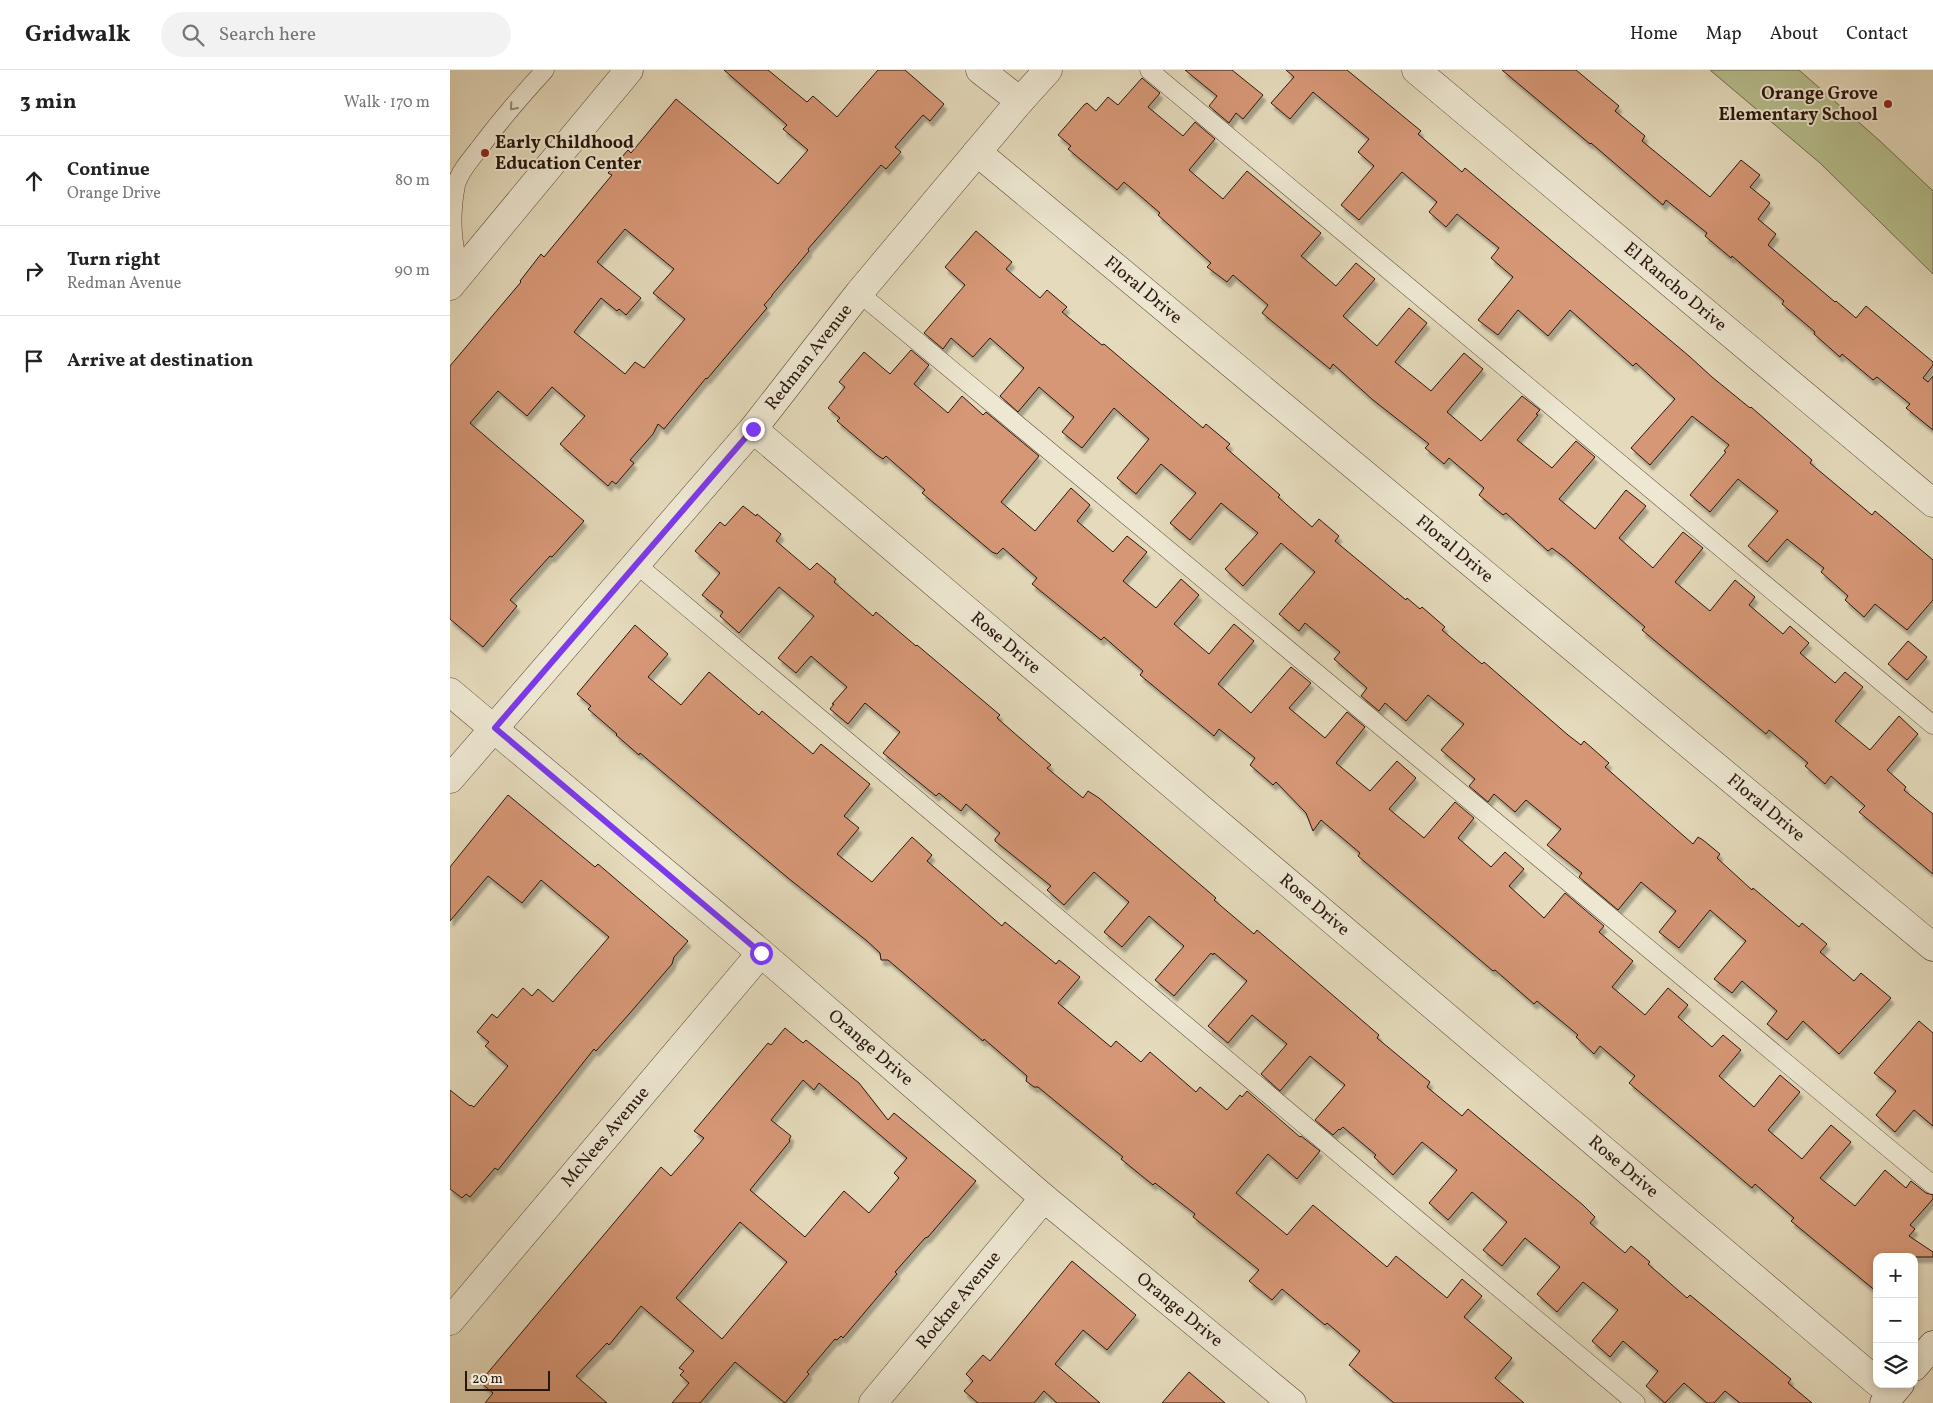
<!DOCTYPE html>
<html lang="en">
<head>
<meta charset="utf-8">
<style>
	:root { --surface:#fff; --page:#f2f2f2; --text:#222; --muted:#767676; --line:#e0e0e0 }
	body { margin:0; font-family:Vollkorn,serif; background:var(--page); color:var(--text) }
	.controls { position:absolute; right:15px; bottom:15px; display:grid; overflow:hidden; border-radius:10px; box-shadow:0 2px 8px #0003 }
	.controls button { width:45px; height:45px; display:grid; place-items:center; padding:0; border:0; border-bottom:1px solid var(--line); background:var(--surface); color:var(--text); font:25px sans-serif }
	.scale { position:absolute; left:15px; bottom:12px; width:85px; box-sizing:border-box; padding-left:5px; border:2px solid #29160d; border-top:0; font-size:14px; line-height:18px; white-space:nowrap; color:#29160d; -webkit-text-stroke:4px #eee8d3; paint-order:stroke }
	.stop { position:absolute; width:15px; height:15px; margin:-11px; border:4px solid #7c3aed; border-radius:50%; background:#fff }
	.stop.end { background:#7c3aed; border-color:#fff; box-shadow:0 1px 5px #0008 }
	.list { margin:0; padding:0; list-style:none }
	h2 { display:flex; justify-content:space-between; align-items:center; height:65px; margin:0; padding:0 20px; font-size:21px }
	h2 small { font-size:16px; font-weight:400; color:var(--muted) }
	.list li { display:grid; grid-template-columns:32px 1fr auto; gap:15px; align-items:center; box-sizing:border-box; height:90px; padding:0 20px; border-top:1px solid var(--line) }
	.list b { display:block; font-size:19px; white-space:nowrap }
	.list p { margin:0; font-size:16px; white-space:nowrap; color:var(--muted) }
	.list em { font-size:16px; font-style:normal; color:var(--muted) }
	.icon { flex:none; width:28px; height:28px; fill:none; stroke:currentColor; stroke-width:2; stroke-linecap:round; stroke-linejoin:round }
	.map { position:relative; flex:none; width:1483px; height:1333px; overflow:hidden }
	header { display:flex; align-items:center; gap:30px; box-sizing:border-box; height:70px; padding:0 25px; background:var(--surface); border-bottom:1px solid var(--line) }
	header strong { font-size:24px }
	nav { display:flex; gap:28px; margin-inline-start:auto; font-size:18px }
	.search { width:350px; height:45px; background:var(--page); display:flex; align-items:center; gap:12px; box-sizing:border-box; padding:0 18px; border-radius:28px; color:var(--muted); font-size:19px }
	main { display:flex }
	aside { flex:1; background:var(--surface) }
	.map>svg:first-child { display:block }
	.green { fill:#b7c08f; stroke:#706b4e }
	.building { fill:#d69776; stroke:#29160d; fill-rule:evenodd; filter:url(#shadow) }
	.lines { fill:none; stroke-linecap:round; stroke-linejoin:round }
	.lane-casing { stroke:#584739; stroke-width:19 }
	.street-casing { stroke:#584739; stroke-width:29 }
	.secondary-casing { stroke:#29160d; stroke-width:29 }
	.lane { stroke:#eee8d3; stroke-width:18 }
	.street { stroke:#eee8d3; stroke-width:28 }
	.secondary { stroke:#eee8d3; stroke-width:28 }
	.oneway { stroke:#958a7a }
	.route { stroke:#7c3aed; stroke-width:6 }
	.poi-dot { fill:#8f2418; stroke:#eee8d3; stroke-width:2 }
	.labels { text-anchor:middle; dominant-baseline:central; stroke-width:4; stroke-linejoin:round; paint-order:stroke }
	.poi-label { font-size:18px; font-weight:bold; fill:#29160d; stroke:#eee8d3; text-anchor:end }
	.street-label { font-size:18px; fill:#29160d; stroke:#eee8d3 }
</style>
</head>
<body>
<header>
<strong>Gridwalk</strong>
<div class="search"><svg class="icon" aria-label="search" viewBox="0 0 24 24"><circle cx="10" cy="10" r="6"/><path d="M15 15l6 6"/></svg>Search here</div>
<nav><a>Home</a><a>Map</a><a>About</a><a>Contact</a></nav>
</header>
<main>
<aside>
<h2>3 min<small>Walk · 170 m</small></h2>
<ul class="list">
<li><svg class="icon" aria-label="ahead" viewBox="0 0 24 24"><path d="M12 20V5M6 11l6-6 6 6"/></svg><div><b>Continue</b><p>Orange Drive</p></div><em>80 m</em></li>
<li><svg class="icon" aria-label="right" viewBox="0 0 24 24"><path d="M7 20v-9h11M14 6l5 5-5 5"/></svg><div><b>Turn right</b><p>Redman Avenue</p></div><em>90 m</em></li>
<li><svg class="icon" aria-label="arrive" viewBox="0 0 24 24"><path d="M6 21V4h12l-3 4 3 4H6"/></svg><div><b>Arrive at destination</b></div></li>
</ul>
</aside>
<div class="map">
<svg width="1483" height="1333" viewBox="0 0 1483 1333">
	<defs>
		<filter id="shadow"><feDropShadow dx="3" dy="5.5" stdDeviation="1" flood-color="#0004"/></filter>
	</defs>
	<rect width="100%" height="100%" fill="#e5dbbc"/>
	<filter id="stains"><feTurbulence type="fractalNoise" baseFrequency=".004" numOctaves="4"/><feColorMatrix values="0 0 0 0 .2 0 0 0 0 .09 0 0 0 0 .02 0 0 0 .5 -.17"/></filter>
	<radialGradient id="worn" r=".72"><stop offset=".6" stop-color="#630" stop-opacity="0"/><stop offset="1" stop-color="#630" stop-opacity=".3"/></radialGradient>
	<path class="green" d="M1260 0H1349L1430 71 1483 121V204L1370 93Z"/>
	<g class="building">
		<path d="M274 0H318L357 32 363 26 387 47 428 0H455L494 34 480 51 473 45 445 77 451 82 436 99 431 95 358 179 359 181 322 225V226L314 235 317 238 257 309 256 308 214 359 208 354 203 364 180 390 184 393 166 414 162 411 158 416 110 374 135 346 102 317 77 346 48 321 20 353 134 451 102 487 100 486 60 530 67 536 33 577 0 549V296L71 212 70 211 91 184 94 187 147 123 162 105 158 103 178 80 181 83 226 29 328 114 358 80 333 59 337 55ZM175 159 224 199 203 223 235 249 194 298 185 292 175 304 124 262 151 228 167 241 169 239 176 245 191 228 147 192Z"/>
		<path d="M735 0H782L813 25 793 49 786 43 779 53 759 36 767 26Z"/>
		<path d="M836 0H897L971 61 968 64 1012 102 1015 98 1239 286 1262 307 1300 338 1301 337 1362 390 1360 393 1422 445 1425 441 1483 490V530L1457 560 1425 534 1414 547 1395 530 1398 526 1371 502 1374 498 1337 469 1317 492 1298 476 1328 441 1288 409 1260 442 1240 425 1276 382 1274 381 1279 375 1242 346 1200 395 1181 378 1225 329 1186 293 1183 296 1120 240 1098 266 1068 240 1048 265 1028 250 1063 207 1041 188 1049 178 1007 144 996 157 979 142 987 132 952 102 909 150 891 135 924 96 908 82 919 69 863 22 840 49 821 33 844 7Z"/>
		<path d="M1052 0H1126L1169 36 1165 41 1195 66 1192 71 1260 127 1291 90 1310 105 1300 117 1320 133 1308 149 1326 164 1318 175 1385 232 1386 231 1406 248 1416 236 1483 292V295L1473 308 1478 312 1483 306V360L1456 338 1460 334 1427 307 1423 310 1392 284 1390 287 1364 264 1365 262 1332 234 1334 231 1282 186 1281 188 1255 166 1257 163 1216 130 1213 135 1141 73 1140 74 1121 58Z"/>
		<path d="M692 8 710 23 698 37 733 66 745 52 765 69 739 100 773 129 797 101 871 163 851 186 886 216 906 193 925 209 893 246 927 276 959 238 977 253 945 292 981 321 1014 283 1033 299 997 342 1031 371 1072 326 1090 340 1086 344 1088 345 1067 370 1102 398 1126 371 1145 387 1109 429 1145 459 1176 420 1196 436 1169 468 1203 498 1233 462 1253 478 1225 512 1260 541 1285 510 1305 527 1299 535 1333 564 1340 556 1359 573 1350 583 1385 613 1395 602 1413 617 1385 651 1420 680 1449 646 1468 664 1437 700 1456 717 1454 720 1483 744V804L1409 742 1415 736 1381 706 1375 714 1355 696 1358 693 1319 660 1316 664 1192 560 1195 557 1114 487 1102 478 1098 481 1056 443 1053 445 1029 425 1034 418 999 388 994 394 975 378 979 374 923 330 883 294 880 299 812 243 818 235 783 205 777 212 757 197 761 193 708 145 710 143 674 112 667 120 618 79 621 76 608 65 634 35 637 33 646 41 658 27 668 35Z"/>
		<path d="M526 161 562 192 556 199 590 228 597 220 617 237 612 242 652 275 654 274 753 358 756 354 780 374 776 378 830 425 828 427 862 457 869 449 889 466 885 471 956 530 957 528 970 539 972 537 995 557 992 560 1032 594 1034 592 1118 665 1131 675 1134 671 1159 693 1155 697 1243 774 1248 767 1253 770 1270 784 1267 788 1302 820 1303 818 1349 857 1352 853 1377 874 1370 882 1404 911 1411 903 1441 928 1389 984 1353 951 1337 970 1317 954 1327 941 1292 911 1282 923 1264 909 1296 871 1260 840 1229 878 1209 862 1226 841 1191 812 1168 840 1129 807 1132 803 1097 775 1111 759 1076 730 1065 742 1044 724 1038 732 1019 716 1025 709 991 680 1014 654 978 625 956 651 935 633 929 641 911 626 917 618 884 589 890 582 855 553 849 561 829 544 865 502 831 473 793 516 775 499 808 463 771 433 740 470 720 453 746 423 711 394 686 424 667 408 699 369 664 338 632 378 612 362 624 347 589 317 568 342 550 326 574 298 540 268 523 287 501 268 493 279 474 263 515 215 495 197Z"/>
		<path d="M461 280 479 295 464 314 498 343 512 326 533 345 536 342 589 386 551 432 585 461 621 418 640 435 627 451 663 482 677 466 697 482 673 511 706 538 731 509 749 525 724 554 759 584 784 554 804 571 768 614 801 643 841 597 861 613 839 638 875 668 897 642 915 657 886 693 920 721 947 691 966 708 939 739 974 768 1005 732 1024 748 1008 768 1041 797 1055 782 1074 799 1059 816 1094 848 1115 823 1154 856 1149 862 1183 891 1162 917 1195 945 1218 918 1238 935 1228 947 1262 977 1273 965 1291 980 1269 1006 1304 1037 1330 1005 1350 1022 1318 1060 1352 1089 1381 1055 1401 1072 1370 1108 1405 1136 1435 1100 1456 1118 1461 1111 1476 1123 1483 1125V1129L1460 1155 1465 1159 1459 1166 1483 1182V1187H1427V1222L1341 1151 1344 1148 1305 1114 1302 1118 1179 1013 1185 1006 1150 976 1144 984 1126 967 1128 965 1087 931 1084 934 1045 900 1043 901 908 786 910 783 871 750 863 761 856 743 826 712 823 715 800 695 805 688 769 659 764 666 690 605 693 601 654 567 651 570 582 514 587 508 553 478 547 484 542 482 472 423 475 420 436 386 433 389 427 385 387 351 390 348 378 338 395 317 389 312 414 282 440 304Z"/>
		<path d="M293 436 306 446 307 444 331 464 326 471 360 500 367 493 386 509 384 512 423 546 426 542 466 576 467 575 550 645 547 648 601 695 597 698 633 728 638 721 649 728 766 828 764 830 804 864 807 860 929 965 927 968 980 1012 977 1017 1012 1046 1018 1039 1133 1135 1145 1147 1140 1153 1175 1183 1181 1176 1200 1192 1198 1194 1237 1228 1240 1225 1341 1309 1338 1313 1362 1333H1290L1275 1321 1264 1333H1257L1234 1313 1215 1333 1196 1316 1208 1301 1173 1271 1160 1287 1142 1271 1168 1240 1133 1212 1107 1242 1087 1224 1110 1197 1075 1168 1052 1196 1033 1180 1057 1152 1022 1122 998 1150 979 1133 1007 1100 972 1072 943 1105 924 1087 926 1085 893 1057 890 1060 889 1059 883 1065 865 1050 895 1015 860 986 830 1021 811 1004 837 974 802 945 778 973 758 956 797 911 764 883 763 885 761 883 724 926 705 910 734 876 699 846 672 877 654 862 679 832 644 802 614 835 597 820 601 816 545 771V769L550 763 516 734 511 741 489 723 486 726 433 683 450 662 415 633 398 654 380 639 384 634H382L397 617 361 586 346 603 328 588 364 546 329 517 289 563 270 546 273 542 252 525 270 503 245 481 270 452 275 456Z"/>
		<path d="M185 555 218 584 198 607 231 635 259 602 309 645 312 641 363 684 371 674 420 714 394 746 409 758 387 784 422 812 462 767 482 785 477 791 552 856 555 852 606 894 609 890 630 907 608 933 661 977 666 971 691 992 700 982 746 1022 750 1017 777 1040 790 1025 792 1027 797 1021 850 1067 851 1066 870 1081 847 1109 818 1084 786 1123 837 1165 863 1135 937 1197 946 1186 997 1228 1012 1209 1032 1226 1014 1247 1062 1288 1045 1308 1074 1333H944L899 1295 910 1281 877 1253 875 1255 832 1219 822 1230 799 1211 809 1200 743 1147 745 1144 705 1113 703 1115 671 1089 673 1087 588 1017H584L576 1011 577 1006 534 969 533 971 438 890H431L430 883 417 871 338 808 190 683 189 685 166 665 167 664 138 639 141 636 127 624Z"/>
		<path d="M1458 571 1477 587 1457 610 1438 594Z"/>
		<path d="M58 725 145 797 148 794 238 871 224 887 222 894 180 943 146 981 144 979 48 1100 45 1098 20 1127 16 1124 12 1128 0 1119V1020L20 1036 21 1035 24 1037 58 996 35 976 39 972 27 962 42 944 47 948 73 918 82 926 88 919 103 932 159 867 91 810 72 833 38 806 0 851V797Z"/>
		<path d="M1469 951 1483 963V1056L1464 1040 1445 1062 1426 1045 1446 1021 1424 1003Z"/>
		<path d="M335 958 353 973 356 970 409 1013 438 1050 444 1043 526 1111 478 1167 475 1168 445 1202 447 1204 393 1268 391 1266 387 1270 385 1269 357 1302 359 1304 335 1333 285 1292 250 1333H222L239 1313 230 1305 234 1301 229 1298 244 1281 191 1236 159 1275 157 1273 126 1306 157 1333H35L43 1323 30 1312 211 1097 221 1106 254 1068 244 1061 318 973 321 975ZM353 1010 364 1020 369 1013 457 1088 444 1103 449 1108 419 1143 394 1121 355 1167 300 1120 340 1071 339 1070 341 1066 321 1050ZM290 1152 337 1192 272 1269 226 1228Z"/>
		<path d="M622 1191 686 1245 657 1280 633 1260 605 1294 650 1333H607L594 1321 584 1333H528L514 1321 523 1311 516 1304 533 1285 540 1291Z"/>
		<path d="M739 1302 775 1333H712Z"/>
	</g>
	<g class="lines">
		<g class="lane-casing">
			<g id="lane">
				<path d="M699 0 1483 655"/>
				<path d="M11 202C1 173 0 146 6 115 9 103 20 90 28 80 49 52 72 25 95 0"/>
				<path d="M409 223 1483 1115"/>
				<path d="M186 494 1186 1333"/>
			</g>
		</g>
		<g class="street-casing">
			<g id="street">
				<path d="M530 0 570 31"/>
				<path id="s1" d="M966 0 1483 433"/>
				<path id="s2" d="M527 82 1483 877"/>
				<path d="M0 216 179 0"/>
				<path id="s3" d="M303 359 1427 1312"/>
				<path id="s4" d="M0 622 311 883 594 1128 842 1333"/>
				<path id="s5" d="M0 709 303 359 409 223 570 31 598 0"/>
				<path id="s6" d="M0 1251 311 883"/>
				<path id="s7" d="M423 1333 594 1128"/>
			</g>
		</g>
		<g class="secondary-casing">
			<g id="secondary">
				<path d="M1464 1297 1483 1275"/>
				<path d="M1434 1333 1450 1314"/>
			</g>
		</g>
		<use href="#lane" class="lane"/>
		<use href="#street" class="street"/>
		<use href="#secondary" class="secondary"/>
	</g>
	<defs><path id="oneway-chevron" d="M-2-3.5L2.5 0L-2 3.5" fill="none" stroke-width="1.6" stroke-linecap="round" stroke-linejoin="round" transform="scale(1.25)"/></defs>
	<use class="oneway" href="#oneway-chevron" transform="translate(63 37) rotate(131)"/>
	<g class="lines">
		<path class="route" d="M303 359 45 658 311 883"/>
	</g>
	<g class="poi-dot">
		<circle cx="1438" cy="34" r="5"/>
		<circle cx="35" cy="83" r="5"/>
	</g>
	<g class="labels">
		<g class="poi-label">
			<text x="1428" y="24">Orange Grove<tspan x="1428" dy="21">Elementary School</tspan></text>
			<text x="45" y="73" text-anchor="start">Early Childhood<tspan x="45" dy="21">Education Center</tspan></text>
		</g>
		<g class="street-label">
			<text stroke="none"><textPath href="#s1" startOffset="338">El Rancho Drive</textPath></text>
			<text stroke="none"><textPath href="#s2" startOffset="216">Floral Drive</textPath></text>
			<text stroke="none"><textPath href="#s5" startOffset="554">Redman Avenue</textPath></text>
			<text stroke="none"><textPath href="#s2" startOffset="621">Floral Drive</textPath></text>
			<text stroke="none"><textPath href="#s3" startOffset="331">Rose Drive</textPath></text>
			<text stroke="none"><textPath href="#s2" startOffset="1026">Floral Drive</textPath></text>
			<text stroke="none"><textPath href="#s3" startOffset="736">Rose Drive</textPath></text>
			<text stroke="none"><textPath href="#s4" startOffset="551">Orange Drive</textPath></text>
			<text stroke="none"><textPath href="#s6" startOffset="241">McNees Avenue</textPath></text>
			<text stroke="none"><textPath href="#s3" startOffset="1141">Rose Drive</textPath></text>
			<text stroke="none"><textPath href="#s7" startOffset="134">Rockne Avenue</textPath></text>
			<text stroke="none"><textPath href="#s4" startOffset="956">Orange Drive</textPath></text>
		</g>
	</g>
	<rect width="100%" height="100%" filter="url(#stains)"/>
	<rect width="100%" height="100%" fill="url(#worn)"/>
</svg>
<div class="controls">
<button>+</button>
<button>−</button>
<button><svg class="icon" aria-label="layers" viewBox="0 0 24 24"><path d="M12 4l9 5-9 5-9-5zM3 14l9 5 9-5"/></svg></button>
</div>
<div class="scale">20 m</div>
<div class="stop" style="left:311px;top:883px"></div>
<div class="stop end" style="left:303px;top:359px"></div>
</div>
</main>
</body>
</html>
